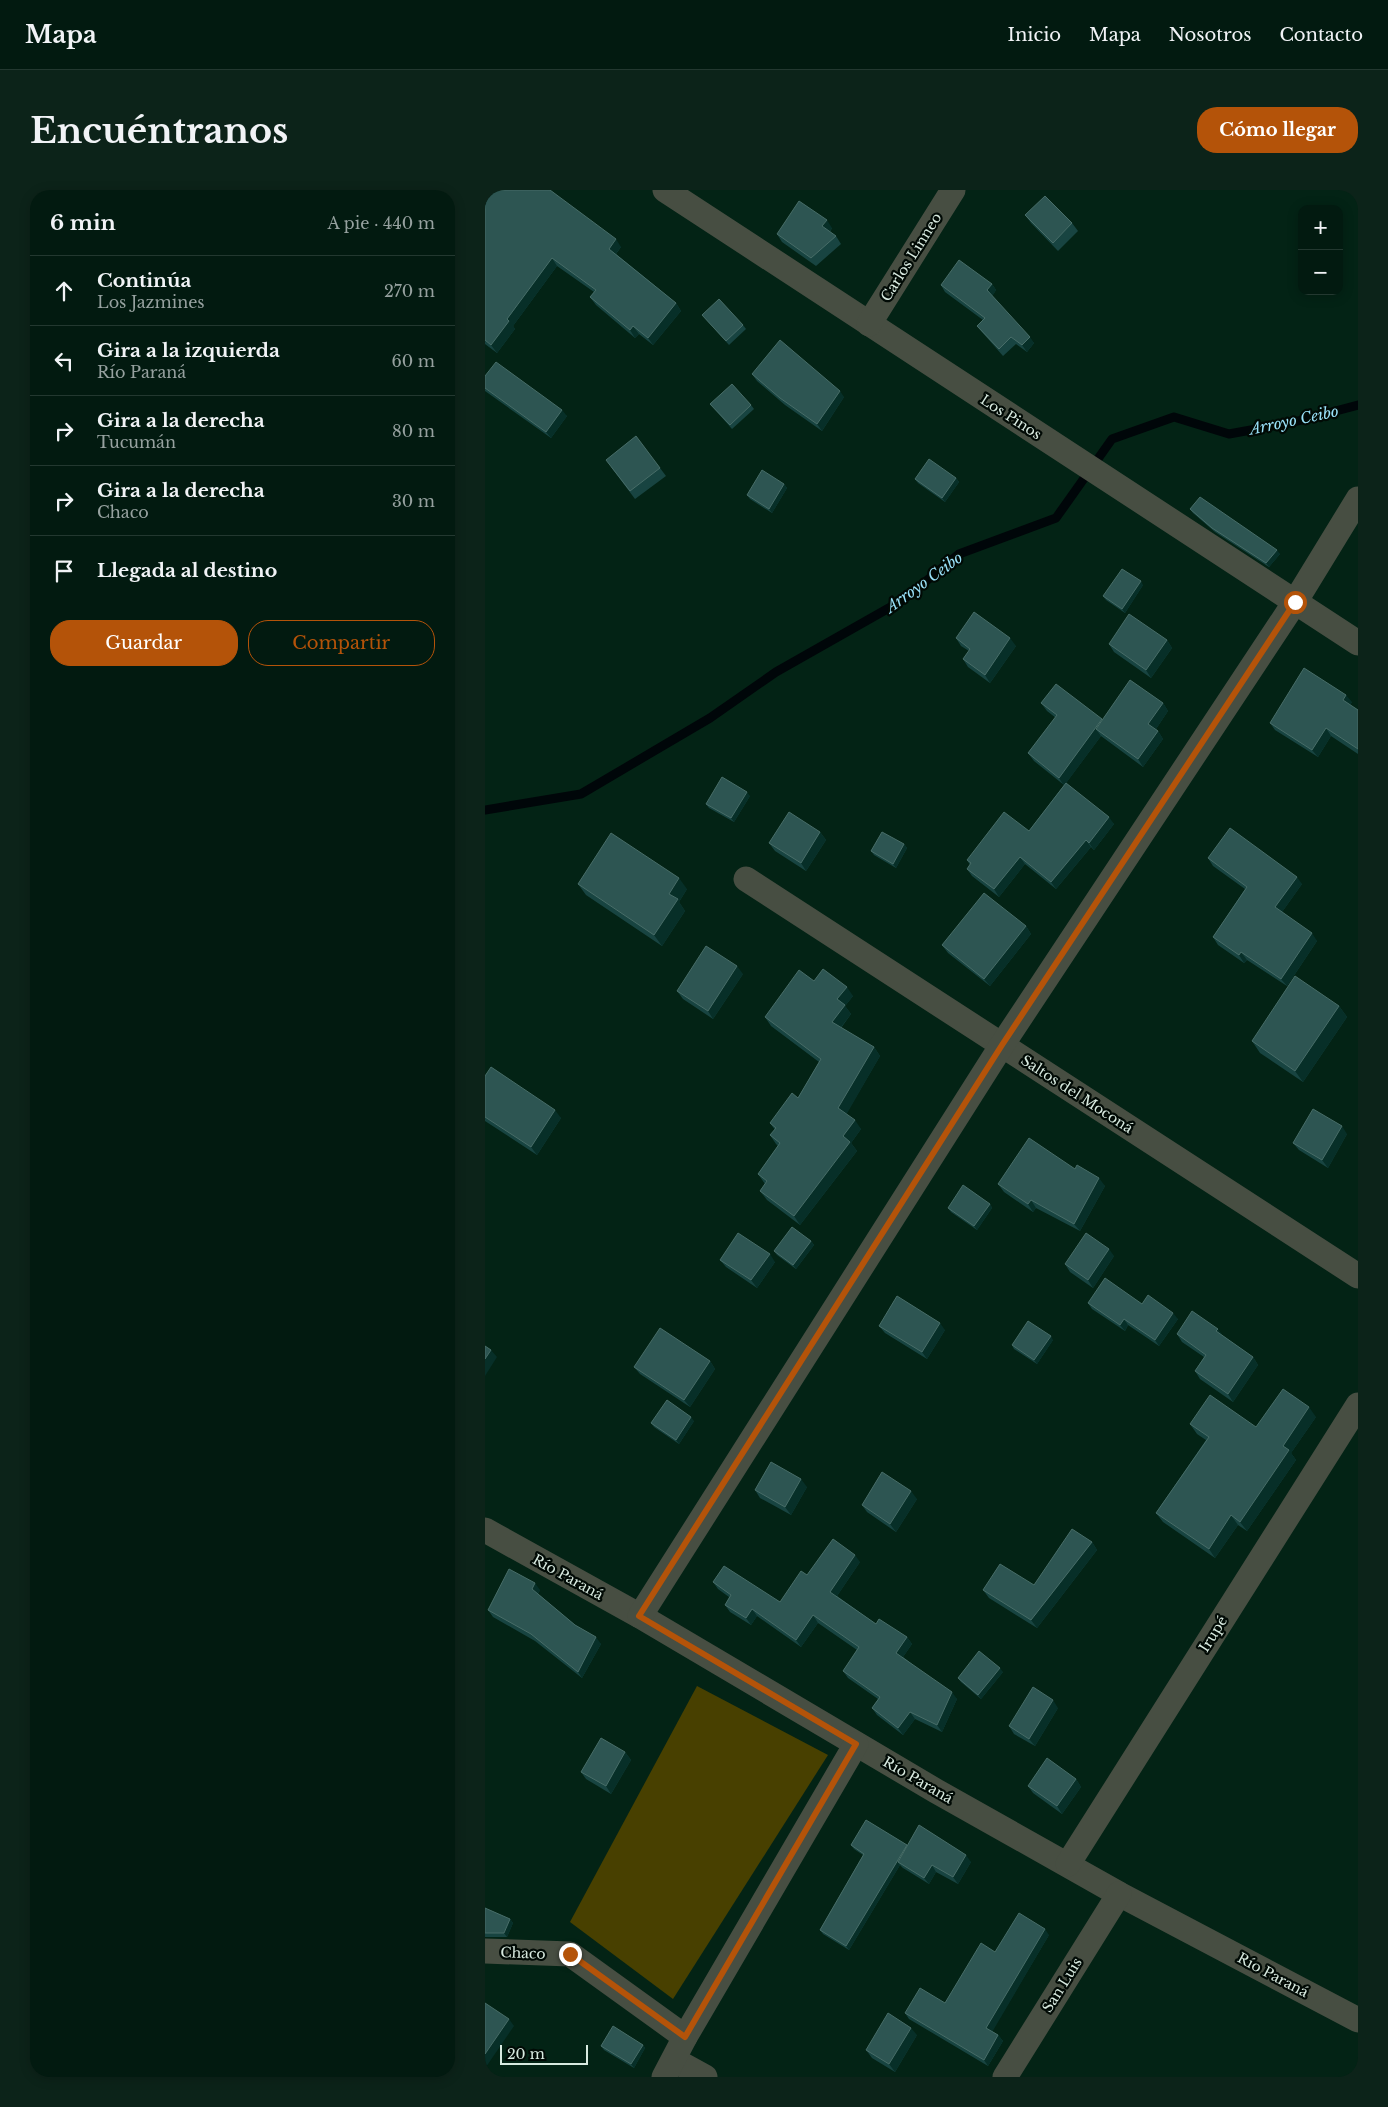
<!DOCTYPE html>
<html lang="es">
<head>
<meta charset="utf-8">
<style>
	:root { --surface:#021a10; --page:#0c2319; --text:#f1f3f6; --muted:#96a19f; --line:#233830; --accent:#b45309 }
	body { margin:0; font-family:"Libre Baskerville",serif; background:var(--page); color:var(--text) }
	.controls { position:absolute; right:15px; top:15px; display:grid; overflow:hidden; border-radius:10px; box-shadow:0 2px 12px #0003 }
	.controls button { width:45px; height:45px; display:grid; place-items:center; padding:0; border:0; border-bottom:1px solid var(--line); background:var(--surface); color:var(--text); font:25px sans-serif }
	.scale { position:absolute; left:15px; bottom:12px; width:88px; box-sizing:border-box; padding-left:5px; border:2px solid #d8eae0; border-top:0; font-size:14px; line-height:18px; white-space:nowrap; color:#d8eae0; -webkit-text-stroke:4px #010a05; paint-order:stroke }
	.stop { position:absolute; width:15px; height:15px; margin:-11px; border:4px solid #b45309; border-radius:50%; background:#fff }
	.stop.end { background:#b45309; border-color:#fff; box-shadow:0 1px 5px #0008 }
	.list { margin:0; padding:0; list-style:none }
	h2 { display:flex; justify-content:space-between; align-items:center; height:65px; margin:0; padding:0 20px; font-size:21px }
	h2 small { font-size:16px; font-weight:400; color:var(--muted) }
	.list li { display:grid; grid-template-columns:32px 1fr auto; gap:15px; align-items:center; box-sizing:border-box; height:70px; padding:0 20px; border-top:1px solid var(--line) }
	.list b { display:block; font-size:19px; white-space:nowrap }
	.list p { margin:0; font-size:16px; white-space:nowrap; color:var(--muted) }
	.list em { font-size:16px; font-style:normal; color:var(--muted) }
	.actions { display:flex; gap:10px; padding:15px 20px }
	.actions a { flex:1; padding:11px 0; border:1px solid var(--accent); border-radius:20px; text-align:center; font-size:18px; color:var(--accent) }
	.actions .main { background:var(--accent); color:#fff }
	.icon { flex:none; width:28px; height:28px; fill:none; stroke:currentColor; stroke-width:2; stroke-linecap:round; stroke-linejoin:round }
	.map { position:relative; flex:none; width:873px; height:1887px; overflow:hidden; border-radius:20px }
	header { display:flex; align-items:center; gap:30px; box-sizing:border-box; height:70px; padding:0 25px; background:var(--surface); border-bottom:1px solid var(--line) }
	header strong { font-size:24px }
	nav { display:flex; gap:28px; margin-inline-start:auto; font-size:18px }
	.intro { display:flex; align-items:center; justify-content:space-between; box-sizing:border-box; height:120px; padding:0 30px }
	h1 { margin:0; font-size:35px }
	.button { padding:12px 22px; border-radius:20px; background:var(--accent); color:#fff; font-size:18px; font-weight:700 }
	main { display:flex; gap:30px; padding:0 30px }
	aside { flex:1; background:var(--surface); border-radius:20px; box-shadow:0 2px 12px #0003 }
	.map>svg:first-child { display:block }
	.park { fill:#484000 }
	.lines { fill:none; stroke-linecap:round; stroke-linejoin:round }
	.stream { stroke:#000609; stroke-width:9 }
	.street { stroke:#474e42; stroke-width:25 }
	.wall { fill:#184441 }
	.shaded-wall { fill:#072f28 }
	.building { fill:#2d5552; stroke:#486d68 }
	.route { stroke:#b45309; stroke-width:6 }
	.labels { text-anchor:middle; dominant-baseline:central; stroke-width:4.5; stroke-linejoin:round; paint-order:stroke }
	.street-label { font-size:14px; fill:#d8eae0; stroke:#010a05 }
	.water-label { font-size:15px; font-style:italic; fill:#99e1f9; stroke:#010a05 }
</style>
</head>
<body>
<header>
<strong>Mapa</strong>
<nav><a>Inicio</a><a>Mapa</a><a>Nosotros</a><a>Contacto</a></nav>
</header>
<div class="intro"><h1>Encuéntranos</h1><a class="button">Cómo llegar</a></div>
<main>
<aside>
<h2>6 min<small>A pie · 440 m</small></h2>
<ul class="list">
<li><svg class="icon" aria-label="ahead" viewBox="0 0 24 24"><path d="M12 20V5M6 11l6-6 6 6"/></svg><div><b>Continúa</b><p>Los Jazmines</p></div><em>270 m</em></li>
<li><svg class="icon" aria-label="left" viewBox="0 0 24 24"><path d="M17 20v-9H6M10 6l-5 5 5 5"/></svg><div><b>Gira a la izquierda</b><p>Río Paraná</p></div><em>60 m</em></li>
<li><svg class="icon" aria-label="right" viewBox="0 0 24 24"><path d="M7 20v-9h11M14 6l5 5-5 5"/></svg><div><b>Gira a la derecha</b><p>Tucumán</p></div><em>80 m</em></li>
<li><svg class="icon" aria-label="right" viewBox="0 0 24 24"><path d="M7 20v-9h11M14 6l5 5-5 5"/></svg><div><b>Gira a la derecha</b><p>Chaco</p></div><em>30 m</em></li>
<li><svg class="icon" aria-label="arrive" viewBox="0 0 24 24"><path d="M6 21V4h12l-3 4 3 4H6"/></svg><div><b>Llegada al destino</b></div></li>
</ul>
<div class="actions"><a class="main">Guardar</a><a>Compartir</a></div>
</aside>
<div class="map">
<svg width="873" height="1887" viewBox="0 0 873 1887">
	<rect width="100%" height="100%" fill="#032315"/>
	<path class="park" d="M212 1496 343 1565 188 1809 85 1732Z"/>
	<g class="lines">
		<path class="stream" d="M0 620 96 604 225 528 291 482 418 410 474 364 571 328 627 249 689 227 744 244 809 232 873 215"/>
		<g class="street">
			<path d="M180 0 873 453"/>
			<path d="M384 134 468 0"/>
			<path d="M261 689 873 1086"/>
			<path d="M0 1340 155 1426 451 1601 634 1704 873 1830"/>
			<path d="M155 1426 517 855 810 412 873 309"/>
			<path d="M583 1674 873 1215"/>
			<path d="M0 1761 85 1764 200 1847"/>
			<path d="M189 1870 220 1887"/>
			<path d="M179 1887 200 1847 371 1554"/>
			<path d="M520 1887 634 1704"/>
		</g>
	</g>
	<g class="wall">
		<path d="M0 6 136 57 131 64 191 113 196 121 168 155 154 144 150 148 111 115 105 107 109 102 72 76 28 136 30 139 12 163 0 154Z"/>
		<path d="M540 25 587 33 593 41 573 61 546 33Z"/>
		<path d="M347 38 345 42 351 46 356 54 331 76 297 52 292 44Z"/>
		<path d="M507 94 511 100 507 106 549 153 542 162 531 154 518 166 497 142 492 136 498 130 460 102 456 95Z"/>
		<path d="M217 125 258 135 261 139 244 155Z"/>
		<path d="M267 184 359 207 337 241 300 215 272 191Z"/>
		<path d="M0 186 82 226 66 248 0 201Z"/>
		<path d="M225 214 266 215 269 219 247 239Z"/>
		<path d="M126 277 175 278 181 286 150 309Z"/>
		<path d="M471 288 474 292 460 312 433 293 430 289Z"/>
		<path d="M299 294 302 298 287 323 265 309 262 305Z"/>
		<path d="M705 319 795 364 784 377 730 342 708 323Z"/>
		<path d="M658 395 640 423 621 410 618 406Z"/>
		<path d="M471 448 531 456 505 493 483 477 478 469 484 461 476 456Z"/>
		<path d="M682 450 687 458 666 488 629 462 624 454Z"/>
		<path d="M867 512 865 515 873 520V564L846 546 833 567 790 540 785 533Z"/>
		<path d="M556 513 618 530 678 513 683 521 671 539 673 541 678 549 658 577 616 546 581 593 629 634 609 660 606 657 571 699 540 674 514 707 487 686 482 679 485 675 482 670 544 641 579 595 549 571 543 563 571 528 562 521Z"/>
		<path d="M265 606 249 632 224 618 221 614Z"/>
		<path d="M335 642 341 650 321 681 290 661 284 653Z"/>
		<path d="M419 654 422 658 411 678 389 665 386 661Z"/>
		<path d="M723 668 817 694 797 722 832 751 802 796 762 770 759 773 733 755 728 747 760 699 728 676Z"/>
		<path d="M93 694 202 699 194 712 200 721 177 756 101 705Z"/>
		<path d="M541 736 546 744 505 796 463 763 457 755Z"/>
		<path d="M258 784 228 829 198 809 192 801Z"/>
		<path d="M329 791 368 806 360 816 366 824 356 838 389 857 395 866 361 924 376 939 366 953 372 961 315 1035 282 1010 275 1001 280 994 273 984 293 956 291 954 285 945 290 940 285 933 313 908 334 872 286 836 280 827Z"/>
		<path d="M854 816 862 827 818 892 775 863 767 851Z"/>
		<path d="M0 886 76 928 52 965 0 931Z"/>
		<path d="M862 944 843 978 814 960 808 953Z"/>
		<path d="M590 979 620 996 595 1041 551 1018 548 1022 519 1002 513 994Z"/>
		<path d="M505 1014 507 1018 492 1040 466 1022 463 1018Z"/>
		<path d="M326 1051 329 1055 311 1079 292 1065 289 1061Z"/>
		<path d="M629 1066 608 1098 585 1082 580 1074Z"/>
		<path d="M235 1070 290 1072 272 1098 241 1077Z"/>
		<path d="M603 1113 693 1129 674 1156 643 1135 640 1141 607 1119Z"/>
		<path d="M394 1136 460 1140 442 1169 400 1143Z"/>
		<path d="M692 1144 738 1146 768 1167 773 1175 748 1212 715 1189 710 1181 719 1167 697 1152Z"/>
		<path d="M568 1150 552 1174 529 1159 527 1155Z"/>
		<path d="M225 1171 230 1179 205 1217 155 1184 149 1177Z"/>
		<path d="M831 1227 806 1263 811 1270 762 1341 753 1335 730 1368 678 1332 671 1323 721 1250 712 1244 705 1234 771 1237Z"/>
		<path d="M209 1231 194 1254 169 1237 166 1233Z"/>
		<path d="M322 1297 306 1325 275 1308 270 1300Z"/>
		<path d="M432 1309 411 1342 382 1322 377 1315Z"/>
		<path d="M607 1352 612 1360 552 1438 504 1408 498 1400 549 1395Z"/>
		<path d="M375 1372 352 1406 391 1434 422 1447 427 1454 418 1467 472 1509 457 1542 430 1529 418 1545 392 1525 387 1518 393 1509 363 1488 358 1481 372 1460 333 1433 316 1457 272 1426 266 1435 245 1422 240 1415 244 1407 233 1399 228 1392 295 1412 322 1385Z"/>
		<path d="M55 1400 53 1404 90 1435 116 1454 97 1488 50 1451 8 1427 3 1420Z"/>
		<path d="M518 1482 496 1509 476 1492 473 1488Z"/>
		<path d="M573 1518 550 1556 529 1544 524 1536Z"/>
		<path d="M140 1562 146 1570 126 1604 101 1589 96 1582Z"/>
		<path d="M591 1589 596 1597 577 1624 548 1603 543 1596Z"/>
		<path d="M366 1655H422L486 1672 473 1694 451 1682 444 1694 418 1678 415 1675 364 1760 338 1744 335 1740 378 1665 369 1659Z"/>
		<path d="M0 1718 25 1729 28 1733 22 1747H0Z"/>
		<path d="M564 1745 507 1841 513 1845 518 1851 503 1876 424 1829 420 1823 460 1813 510 1762Z"/>
		<path d="M432 1845 410 1882 387 1868 381 1860Z"/>
		<path d="M158 1855 160 1858 149 1878 119 1860 116 1856Z"/>
	</g>
	<g class="shaded-wall">
		<path d="M342 30 347 38 343 44 337 36Z"/>
		<path d="M131 49 136 57 129 66 124 59Z"/>
		<path d="M67 68 72 76 28 136 30 139 12 163 6 155 22 129Z"/>
		<path d="M507 94 511 100 507 107 502 100Z"/>
		<path d="M191 113 196 121 168 155 163 148Z"/>
		<path d="M148 136 154 144 150 148 145 140Z"/>
		<path d="M545 147 549 153 542 162 537 155Z"/>
		<path d="M355 201 359 207 337 241 332 234Z"/>
		<path d="M77 220 82 226 66 248 61 242Z"/>
		<path d="M471 288 474 292 460 312 457 308Z"/>
		<path d="M299 294 302 298 287 323 284 319Z"/>
		<path d="M792 360 795 364 784 377 781 373Z"/>
		<path d="M656 391 658 395 640 423 637 419Z"/>
		<path d="M525 448 531 456 505 493 500 485Z"/>
		<path d="M682 450 687 458 666 488 661 480Z"/>
		<path d="M861 505 867 512 863 518 858 510Z"/>
		<path d="M678 513 683 521 669 542 663 534Z"/>
		<path d="M617 529 623 537 611 539 616 546 579 596 574 588Z"/>
		<path d="M841 538 846 546 833 567 827 560Z"/>
		<path d="M673 541 678 549 658 577 653 569Z"/>
		<path d="M262 602 265 606 249 632 246 628Z"/>
		<path d="M624 627 629 634 609 660 604 653Z"/>
		<path d="M335 642 341 650 321 681 316 673Z"/>
		<path d="M601 650 606 657 571 699 566 692Z"/>
		<path d="M419 654 422 658 411 678 408 674Z"/>
		<path d="M535 667 540 674 514 707 509 699Z"/>
		<path d="M812 687 817 694 795 725 790 717Z"/>
		<path d="M194 688 202 699 194 712 200 721 177 756 169 745 184 704Z"/>
		<path d="M541 736 546 744 505 796 499 789Z"/>
		<path d="M827 743 832 751 802 796 796 789Z"/>
		<path d="M756 762 762 770 759 773 754 765Z"/>
		<path d="M252 776 258 784 228 829 223 821Z"/>
		<path d="M362 797 368 806 360 816 366 824 353 841 347 832 352 809Z"/>
		<path d="M854 816 862 827 818 892 810 881Z"/>
		<path d="M389 857 395 866 360 927 353 918Z"/>
		<path d="M70 920 76 928 52 965 46 957Z"/>
		<path d="M370 930 376 939 366 953 372 961 315 1035 309 1026 358 946Z"/>
		<path d="M857 936 862 944 843 978 837 970Z"/>
		<path d="M614 988 620 996 595 1041 589 1034Z"/>
		<path d="M546 1010 551 1018 548 1022 543 1014Z"/>
		<path d="M505 1014 507 1018 492 1040 489 1036Z"/>
		<path d="M326 1051 329 1055 311 1079 308 1075Z"/>
		<path d="M624 1059 629 1066 608 1098 603 1090Z"/>
		<path d="M285 1064 290 1072 272 1098 266 1090Z"/>
		<path d="M688 1123 693 1129 674 1156 670 1150Z"/>
		<path d="M639 1129 643 1135 640 1141 635 1135Z"/>
		<path d="M455 1133 460 1140 442 1169 437 1162Z"/>
		<path d="M733 1139 738 1146 731 1141Z"/>
		<path d="M566 1146 568 1150 552 1174 549 1170Z"/>
		<path d="M6 1160 12 1167 0 1186V1169Z"/>
		<path d="M768 1167 773 1175 748 1212 743 1204Z"/>
		<path d="M225 1171 230 1179 205 1217 199 1210Z"/>
		<path d="M824 1217 831 1227 806 1263 811 1270 762 1341 755 1332 798 1256Z"/>
		<path d="M206 1227 209 1231 194 1254 191 1250Z"/>
		<path d="M316 1289 322 1297 306 1325 300 1317Z"/>
		<path d="M426 1301 432 1309 411 1342 405 1334Z"/>
		<path d="M746 1325 753 1335 730 1368 724 1359Z"/>
		<path d="M607 1352 612 1360 552 1438 546 1430Z"/>
		<path d="M370 1365 375 1372 350 1409 345 1402Z"/>
		<path d="M50 1393 55 1400 52 1406 47 1399Z"/>
		<path d="M267 1419 272 1426 266 1435 261 1428Z"/>
		<path d="M328 1425 333 1433 316 1457 311 1450Z"/>
		<path d="M111 1447 116 1454 97 1488 93 1482Z"/>
		<path d="M422 1447 427 1454 416 1470 411 1463Z"/>
		<path d="M515 1478 518 1482 496 1509 493 1505Z"/>
		<path d="M467 1502 472 1509 457 1542 452 1535Z"/>
		<path d="M568 1510 573 1518 550 1556 544 1549Z"/>
		<path d="M425 1522 430 1529 418 1545 413 1538Z"/>
		<path d="M140 1562 146 1570 126 1604 121 1596Z"/>
		<path d="M591 1589 596 1597 577 1624 572 1616Z"/>
		<path d="M422 1655 425 1659 413 1672 415 1675 364 1760 361 1756Z"/>
		<path d="M481 1665 486 1672 473 1694 468 1687Z"/>
		<path d="M447 1675 451 1682 444 1694 439 1688Z"/>
		<path d="M25 1729 28 1733 22 1747 19 1743Z"/>
		<path d="M560 1739 564 1745 506 1844 501 1838Z"/>
		<path d="M24 1829 29 1836 1 1877 0 1876V1864Z"/>
		<path d="M426 1838 432 1845 410 1882 404 1874Z"/>
		<path d="M513 1845 518 1851 503 1876 499 1870Z"/>
		<path d="M158 1855 160 1858 149 1878 146 1874Z"/>
	</g>
	<g class="building">
		<path d="M4 0H65L131 49 124 59 191 113 163 148 148 136 145 140 105 107 111 100 67 68 22 129 24 131 6 155 0 150V6Z"/>
		<path d="M560 6 587 33 568 53 540 25Z"/>
		<path d="M314 11 342 30 337 36 351 46 326 68 292 44Z"/>
		<path d="M474 70 507 94 502 100 545 147 537 155 526 147 514 159 492 136 500 128 456 95Z"/>
		<path d="M234 109 258 135 241 151 217 125Z"/>
		<path d="M295 150 355 201 332 234 295 208 267 184Z"/>
		<path d="M11 172 77 220 61 242 0 198V186Z"/>
		<path d="M247 194 266 215 245 235 225 214Z"/>
		<path d="M151 246 175 278 145 301 121 270Z"/>
		<path d="M444 269 471 288 457 308 430 289Z"/>
		<path d="M277 280 299 294 284 319 262 305Z"/>
		<path d="M715 307 792 360 781 373 727 338 705 319Z"/>
		<path d="M637 379 656 391 637 419 618 406Z"/>
		<path d="M489 422 525 448 500 485 478 469 485 459 471 448Z"/>
		<path d="M644 424 682 450 661 480 624 454Z"/>
		<path d="M819 478 861 505 858 510 873 520V559L841 538 827 560 785 533Z"/>
		<path d="M645 490 678 513 663 534 673 541 653 569 611 539Z"/>
		<path d="M571 494 617 529 574 588 543 563 572 525 556 513Z"/>
		<path d="M237 587 262 602 246 628 221 614Z"/>
		<path d="M581 593 624 627 604 653 601 650 566 692 535 667 509 699 482 679 486 673 482 670 519 622 544 641Z"/>
		<path d="M304 622 335 642 316 673 284 653Z"/>
		<path d="M745 638 812 687 790 717 827 743 796 789 756 762 754 765 728 747 762 697 723 668Z"/>
		<path d="M397 642 419 654 408 674 386 661Z"/>
		<path d="M126 643 194 688 184 704 193 709 169 745 93 694Z"/>
		<path d="M499 703 541 736 499 789 457 755Z"/>
		<path d="M221 756 252 776 223 821 192 801Z"/>
		<path d="M338 779 362 797 352 809 360 815 347 832 389 857 353 918 370 930 358 946 365 952 309 1026 275 1001 282 991 273 984 295 953 285 945 291 938 285 933 307 903 313 908 336 869 280 827 314 780 329 791Z"/>
		<path d="M810 786 854 816 810 881 767 851Z"/>
		<path d="M6 877 70 920 46 957 0 927V886Z"/>
		<path d="M828 919 857 936 837 970 808 953Z"/>
		<path d="M544 948 590 979 592 975 614 988 589 1034 546 1010 543 1014 513 994Z"/>
		<path d="M478 995 505 1014 489 1036 463 1018Z"/>
		<path d="M307 1037 326 1051 308 1075 289 1061Z"/>
		<path d="M253 1043 285 1064 266 1090 235 1070Z"/>
		<path d="M601 1043 624 1059 603 1090 580 1074Z"/>
		<path d="M620 1088 657 1114 663 1105 688 1123 670 1150 639 1129 635 1135 603 1113Z"/>
		<path d="M412 1106 455 1133 437 1162 394 1136Z"/>
		<path d="M707 1121 733 1139 731 1141 768 1167 743 1204 710 1181 721 1165 692 1144Z"/>
		<path d="M543 1131 566 1146 549 1170 527 1155Z"/>
		<path d="M175 1138 225 1171 199 1210 149 1177Z"/>
		<path d="M0 1156 6 1160 0 1169Z"/>
		<path d="M798 1199 824 1217 798 1256 804 1260 755 1332 746 1325 724 1359 671 1323 724 1247 705 1234 725 1205 771 1237Z"/>
		<path d="M182 1210 206 1227 191 1250 166 1233Z"/>
		<path d="M286 1272 316 1289 300 1317 270 1300Z"/>
		<path d="M397 1282 426 1301 405 1334 377 1315Z"/>
		<path d="M587 1339 607 1352 546 1430 498 1400 515 1374 549 1395Z"/>
		<path d="M348 1349 370 1365 345 1402 391 1434 394 1429 422 1447 411 1463 467 1502 452 1535 425 1522 413 1538 387 1518 395 1507 358 1481 374 1457 328 1425 311 1450 267 1419 261 1428 240 1415 246 1405 228 1392 239 1376 295 1412 316 1381 322 1385Z"/>
		<path d="M24 1379 50 1393 47 1399 90 1435 111 1447 93 1482 46 1444 3 1420Z"/>
		<path d="M494 1461 515 1478 493 1505 473 1488Z"/>
		<path d="M548 1497 568 1510 544 1549 524 1536Z"/>
		<path d="M116 1548 140 1562 121 1596 96 1582Z"/>
		<path d="M562 1568 591 1589 572 1616 543 1596Z"/>
		<path d="M381 1630 422 1655 361 1756 335 1740 379 1664 366 1655Z"/>
		<path d="M434 1635 481 1665 468 1687 447 1675 439 1688 413 1672Z"/>
		<path d="M0 1718 25 1729 19 1743H0Z"/>
		<path d="M534 1723 560 1739 501 1838 513 1845 499 1870 420 1823 435 1798 460 1813 496 1753 510 1762Z"/>
		<path d="M0 1813 24 1829 0 1864Z"/>
		<path d="M403 1823 426 1838 404 1874 381 1860Z"/>
		<path d="M128 1836 158 1855 146 1874 116 1856Z"/>
	</g>
	<g class="lines">
		<path class="route" d="M85 1764 200 1847 371 1554 154 1426 517 855 810 412"/>
	</g>
	<g class="labels">
		<g class="street-label">
			<text transform="translate(426 67) rotate(-58)">Carlos Linneo</text>
			<text transform="translate(526 227) rotate(33)">Los Pinos</text>
			<text transform="translate(592 904) rotate(33)">Saltos del Moconá</text>
			<text transform="translate(83 1387) rotate(29)">Río Paraná</text>
			<text transform="translate(728 1444) rotate(-58)">Irupé</text>
			<text transform="translate(433 1590) rotate(30)">Río Paraná</text>
			<text transform="translate(38 1763) rotate(2)">Chaco</text>
			<text transform="translate(788 1785) rotate(28)">Río Paraná</text>
			<text transform="translate(577 1795) rotate(-58)">San Luis</text>
		</g>
		<g class="water-label">
			<text transform="translate(809 230) rotate(-12)">Arroyo Ceibo</text>
			<text transform="translate(439 392) rotate(-36)">Arroyo Ceibo</text>
		</g>
	</g>
</svg>
<div class="controls">
<button>+</button>
<button>−</button>
</div>
<div class="scale">20 m</div>
<div class="stop" style="left:810px;top:412px"></div>
<div class="stop end" style="left:85px;top:1764px"></div>
</div>
</main>
</body>
</html>
